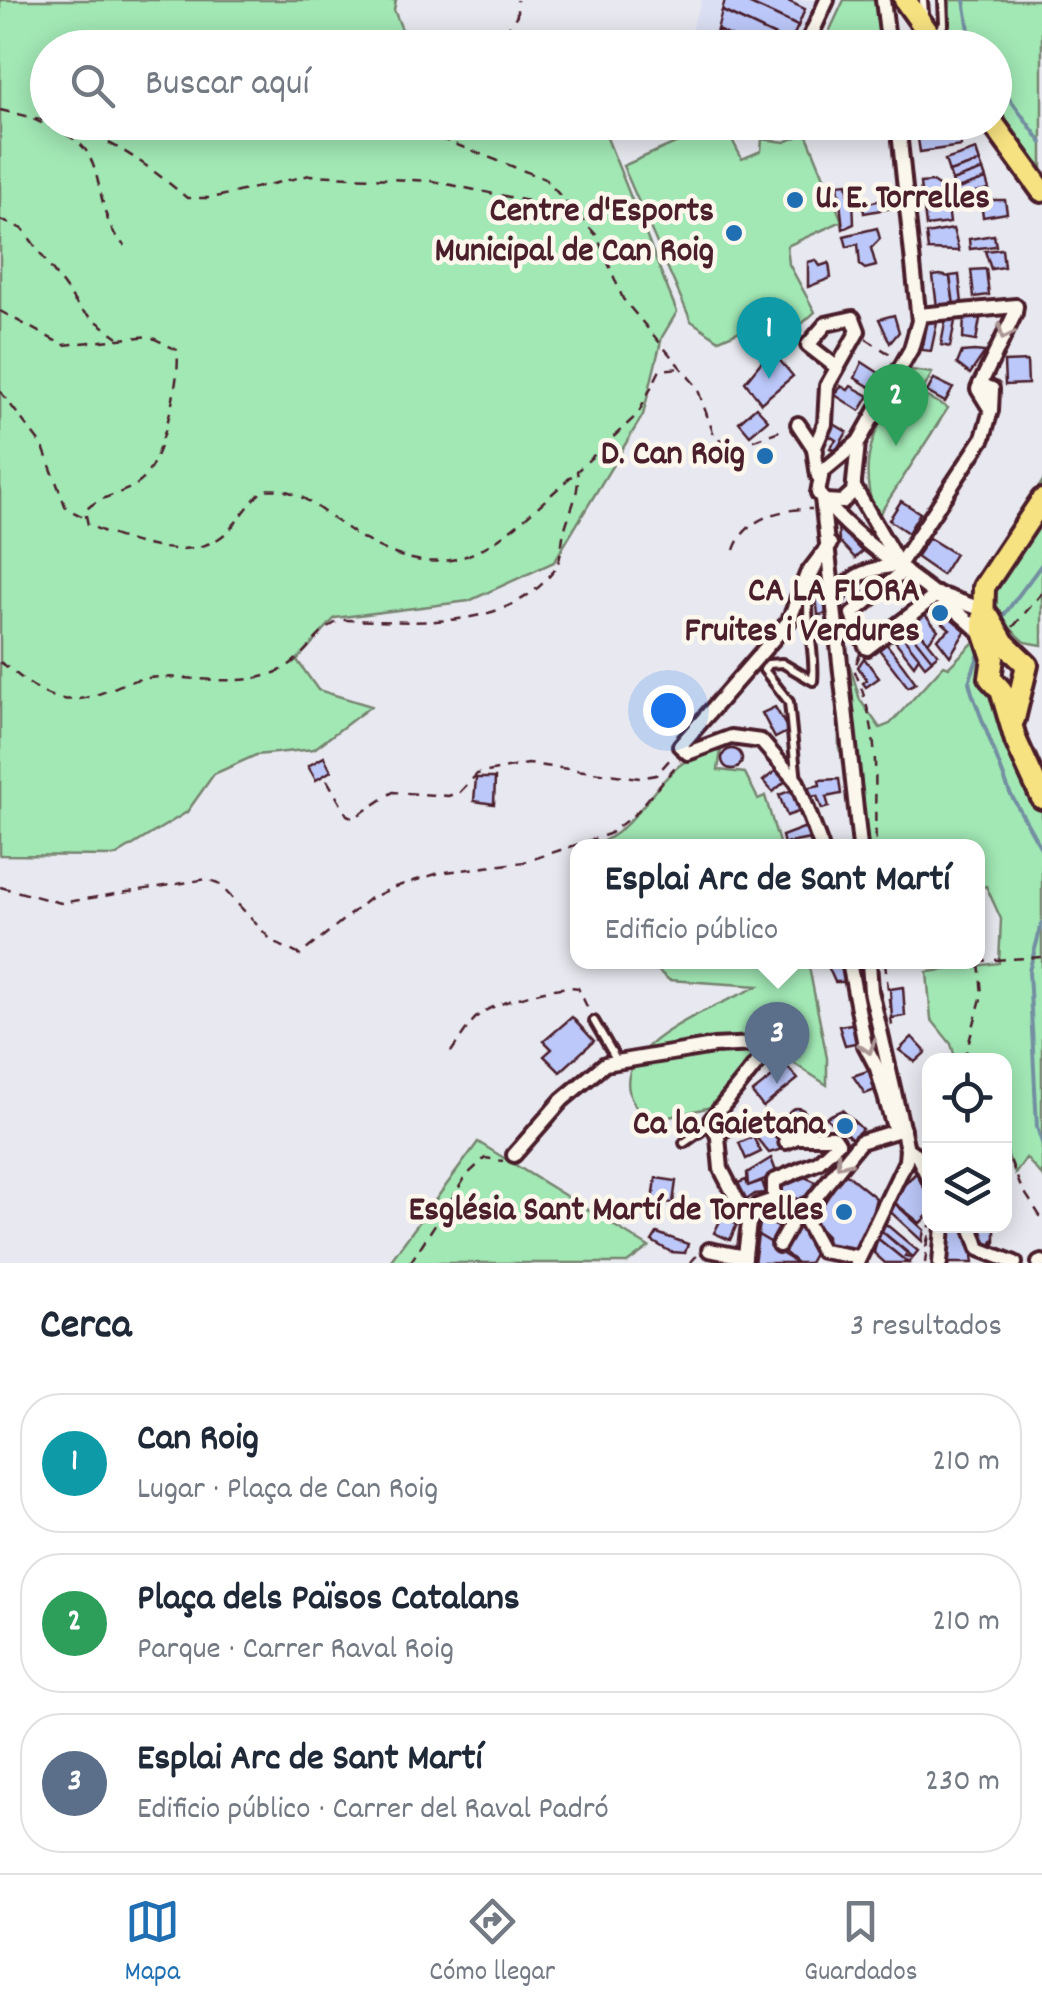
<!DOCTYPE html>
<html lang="es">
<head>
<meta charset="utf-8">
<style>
	:root { --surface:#fff; --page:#f2f2f3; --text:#1f2937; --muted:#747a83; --line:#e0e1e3; --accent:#1f6fb2 }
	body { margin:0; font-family:Dekko,sans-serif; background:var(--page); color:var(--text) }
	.controls { position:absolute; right:30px; bottom:30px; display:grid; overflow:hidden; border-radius:20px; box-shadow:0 5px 25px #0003 }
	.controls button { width:90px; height:90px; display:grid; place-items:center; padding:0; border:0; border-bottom:2px solid var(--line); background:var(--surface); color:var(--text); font:50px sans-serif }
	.you { position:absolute; left:668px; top:710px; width:35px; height:35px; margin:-25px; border:8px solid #fff; border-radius:50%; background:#1a73e8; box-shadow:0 0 0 15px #1a73e833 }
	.badge { display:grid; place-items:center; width:65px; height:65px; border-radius:50%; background:var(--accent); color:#fff; font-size:32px; font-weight:700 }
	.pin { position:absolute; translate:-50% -82px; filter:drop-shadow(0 2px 5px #0008) }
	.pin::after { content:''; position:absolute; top:52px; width:35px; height:30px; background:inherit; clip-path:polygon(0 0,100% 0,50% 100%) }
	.popup { position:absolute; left:570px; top:839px; width:415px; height:130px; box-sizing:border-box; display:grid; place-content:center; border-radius:20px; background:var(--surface); filter:drop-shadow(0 2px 8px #0005); font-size:32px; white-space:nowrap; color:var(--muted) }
	.popup b { font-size:38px; color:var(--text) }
	.popup::after { content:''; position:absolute; left:50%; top:100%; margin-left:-20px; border:20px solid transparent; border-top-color:var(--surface) }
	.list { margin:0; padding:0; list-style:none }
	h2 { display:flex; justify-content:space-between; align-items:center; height:130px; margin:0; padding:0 40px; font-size:42px }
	h2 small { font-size:32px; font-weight:400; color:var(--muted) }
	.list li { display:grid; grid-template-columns:65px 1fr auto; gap:30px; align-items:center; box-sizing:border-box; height:140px; margin:0 20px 20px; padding:0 20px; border:2px solid var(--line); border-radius:40px }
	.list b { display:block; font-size:38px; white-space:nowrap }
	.list p { margin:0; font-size:32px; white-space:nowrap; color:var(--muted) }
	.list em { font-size:32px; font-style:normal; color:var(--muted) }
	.icon { flex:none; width:55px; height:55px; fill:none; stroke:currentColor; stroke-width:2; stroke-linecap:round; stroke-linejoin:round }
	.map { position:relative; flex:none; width:1042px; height:1263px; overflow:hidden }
	.search { position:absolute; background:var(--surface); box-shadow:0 5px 25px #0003; left:30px; right:30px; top:30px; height:110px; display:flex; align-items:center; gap:25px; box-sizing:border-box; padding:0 35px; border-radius:55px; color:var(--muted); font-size:38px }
	.sheet { height:610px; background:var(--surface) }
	nav { display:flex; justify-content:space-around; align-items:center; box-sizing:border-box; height:140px; border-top:2px solid var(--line); background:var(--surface); font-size:28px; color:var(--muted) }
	nav a { display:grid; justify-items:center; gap:5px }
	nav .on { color:var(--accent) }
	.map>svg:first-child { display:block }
	.built { fill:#dbdff3 }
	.green { fill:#a2e8b5; stroke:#768470; stroke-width:2.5 }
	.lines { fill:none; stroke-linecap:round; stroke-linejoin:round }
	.stream { stroke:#738fa1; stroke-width:4 }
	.building { fill:#bcc8f9; stroke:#4a1f2b; stroke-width:2.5 }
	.lane-casing { stroke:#4a1f2b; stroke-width:14 }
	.street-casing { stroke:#4a1f2b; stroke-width:20 }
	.primary-casing { stroke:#4a1f2b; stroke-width:28 }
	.path { stroke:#4a1f2b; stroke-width:2.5; stroke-dasharray:10 8; stroke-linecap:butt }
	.lane { stroke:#fbf7ec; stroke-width:6 }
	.street { stroke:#fbf7ec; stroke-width:12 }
	.primary { stroke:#f7e281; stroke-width:20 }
	.oneway { stroke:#ab9695 }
	.poi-dot { fill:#1f6fb2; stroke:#fbf7ec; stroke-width:4 }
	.labels { text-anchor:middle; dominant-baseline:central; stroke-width:9; stroke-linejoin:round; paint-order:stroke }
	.poi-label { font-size:35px; font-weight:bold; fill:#4a1f2b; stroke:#fbf7ec; text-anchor:end }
</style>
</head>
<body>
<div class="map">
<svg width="1042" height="1263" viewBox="0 0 1042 1263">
	<rect width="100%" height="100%" fill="#e8e9f0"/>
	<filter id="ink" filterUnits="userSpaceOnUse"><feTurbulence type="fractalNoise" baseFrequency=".01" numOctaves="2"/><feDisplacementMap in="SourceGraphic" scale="20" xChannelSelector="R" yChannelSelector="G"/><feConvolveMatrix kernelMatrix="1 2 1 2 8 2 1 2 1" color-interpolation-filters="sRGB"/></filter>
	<g filter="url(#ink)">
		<path class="built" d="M702 0H821L797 47 684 48Z"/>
		<g class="green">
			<path d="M0 0H396L394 10 409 47 48 48V122L601 123 677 312 662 337 643 415 554 562 469 601 335 618 297 660 318 690 371 706 314 749 256 755 214 774 187 812 115 856 0 855Z"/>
			<path d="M844 0H875L880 45 822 47Z"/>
			<path d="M950 0H1042V198L982 123 994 122V48H928L949 29Z"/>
			<path d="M723 122 742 159 761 151 762 139 785 142 806 133 842 221 787 246 789 264 815 312 793 332 777 315 719 340 691 321 623 166Z"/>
			<path d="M911 370 932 373 921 394 948 408 877 518C852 457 880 421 911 370Z"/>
			<path d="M1042 482V645L1025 642 1009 627 980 666 1012 752 1042 812V1176L1026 1158 1015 1174 1005 1148 1004 1060H956L951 1044 931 1019 927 972 999 963 1001 919 986 886 977 889V846H859L847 764 839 749 838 662 850 666 860 700 880 728 890 724 944 665 949 667 975 641 977 585Z"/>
			<path d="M722 744 718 770 745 773 758 799 765 796 780 846H592C632 832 644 798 673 771 686 758 705 751 722 744Z"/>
			<path d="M648 962H808L827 1058V1085L781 1055 719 1105 649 1122C577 1054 711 1010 758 986L669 980Z"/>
			<path d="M478 1142 649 1247 627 1263H389Z"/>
		</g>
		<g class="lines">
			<g class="stream">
				<path d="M964 0 972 48"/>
				<path d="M994 77 1042 143"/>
				<path d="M1001 619 1042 564"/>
				<path d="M981 648 969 682 972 693 1010 793 1042 850"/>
				<path d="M1042 923 1029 971 1037 1127 1042 1143"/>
			</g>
		</g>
		<g class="building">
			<path d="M725 0H742L798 26 790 43 722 11Z"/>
			<path d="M742 0H786L805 9 798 26Z"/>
			<path d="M722 11 790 43 788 48H756L717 30Z"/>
			<path d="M717 30 756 48H713Z"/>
			<path d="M955 134H959L961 146 920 152 918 139Z"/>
			<path d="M976 150 980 162 949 172 945 160Z"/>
			<path d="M980 162 983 170 952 181 949 172Z"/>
			<path d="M983 170 986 179 955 190 952 181Z"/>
			<path d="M986 179 989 189 957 196 955 190Z"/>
			<path d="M932 182 946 191 947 199 922 202 920 183Z"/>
			<path d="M847 183 849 196H853L854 224 843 229 838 184Z"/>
			<path d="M897 197 898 207 864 213 863 204Z"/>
			<path d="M994 200H1005L1007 213 983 217 981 202Z"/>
			<path d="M948 206 950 223 926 226 924 209Z"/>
			<path d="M877 228 880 239 871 248 876 266 865 269 860 265 858 244 847 247 844 236Z"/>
			<path d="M953 229 959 251 928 250 926 234Z"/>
			<path d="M994 235 996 246 970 249 969 239Z"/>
			<path d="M1002 249 1004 267 991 269 985 251Z"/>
			<path d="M816 260 820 266 829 263 831 278 808 287V262Z"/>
			<path d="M986 269 989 295 974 297 971 270Z"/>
			<path d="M940 275 950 277 954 305 937 307 933 276Z"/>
			<path d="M959 275 962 304 954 305 950 276Z"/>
			<path d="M972 313V318L980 319 976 341 963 339 964 314Z"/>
			<path d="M894 315 899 332 890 343 879 319Z"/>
			<path d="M956 316 950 347 941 345 946 317Z"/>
			<path d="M938 318 931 351 922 350 928 320Z"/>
			<path d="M771 350 793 376 761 403 745 382Z"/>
			<path d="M974 351 985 352 970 374 957 364 962 352Z"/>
			<path d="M1027 361 1028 384 1005 385 1004 362Z"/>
			<path d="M862 362 879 373 870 387 855 378Z"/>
			<path d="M934 379 953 388 945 402 927 392Z"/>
			<path d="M841 386 848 390 851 386 869 396 860 411 835 395Z"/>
			<path d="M756 407 768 420 750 435 739 422Z"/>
			<path d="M829 421 847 432 836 451 830 448 836 440 827 434Z"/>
			<path d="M901 501 920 513 908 533 889 520Z"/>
			<path d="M838 526 862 552 855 558 839 541Z"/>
			<path d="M929 538 955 554 942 575 916 557Z"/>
			<path d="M823 584 826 614 818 615 815 585Z"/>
			<path d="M934 605 966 630 950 656 937 639 950 629 927 609Z"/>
			<path d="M923 612 938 630 928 642 912 622Z"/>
			<path d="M912 622 938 654 931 660 905 626Z"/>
			<path d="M905 626 932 660 925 666 899 632Z"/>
			<path d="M899 632 919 657 914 665 892 637Z"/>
			<path d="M885 642 903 665 916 683 908 687 878 648Z"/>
			<path d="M864 658 879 678 866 687 863 683 867 680 858 667Z"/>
			<path d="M775 707 789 731 775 738 762 713Z"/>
			<circle cx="732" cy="759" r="10"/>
			<path d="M324 757 331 771 316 780 308 766Z"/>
			<path d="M778 769 788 779 773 792 763 781Z"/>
			<path d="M476 778H495L494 804 474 801Z"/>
			<path d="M839 779 841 794 826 797 829 807 822 809 817 796 810 797 806 788 820 785 819 780Z"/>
			<path d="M792 790 801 811 787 816 779 795Z"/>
			<path d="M806 827 810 839 784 844 782 836Z"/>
			<path d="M826 962H844L850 982H835Z"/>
			<path d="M903 987 905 1016 892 1018 890 989Z"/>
			<path d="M572 1017 594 1041 560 1072 544 1056 552 1049 544 1041Z"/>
			<path d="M857 1023 860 1042 845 1045 839 1026Z"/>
			<path d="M912 1037 926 1052 915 1062 899 1050Z"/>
			<path d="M786 1066 798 1079 763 1107 752 1093Z"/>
			<path d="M873 1069 880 1088 865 1094 853 1076Z"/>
			<circle cx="797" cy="1118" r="10"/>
			<path d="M842 1110 862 1129 852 1139 843 1130 840 1133 826 1117Z"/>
			<path d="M768 1126 786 1148 769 1153 755 1136Z"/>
			<path d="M753 1137 761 1152 746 1159 739 1143Z"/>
			<path d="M771 1158 777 1174 748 1186 747 1173Z"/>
			<path d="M844 1172 876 1198 867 1234 855 1251 826 1246V1235L812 1222Z"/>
			<path d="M917 1172 930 1193 928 1215 920 1223 890 1199Z"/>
			<path d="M917 1172 930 1193 928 1215 920 1223 890 1199Z"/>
			<path d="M800 1175 816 1182 806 1196 796 1200 777 1194 776 1184Z"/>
			<path d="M656 1178 676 1181 673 1203 653 1201Z"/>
			<path d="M746 1180 748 1186 762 1181 766 1193 755 1194 742 1203 733 1185Z"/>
			<path d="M890 1199 924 1230 922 1241 884 1206Z"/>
			<path d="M771 1209 791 1216 783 1230 761 1218Z"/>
			<path d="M722 1217 737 1224 730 1240 714 1233Z"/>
			<path d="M761 1218 783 1230 775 1245 758 1235Z"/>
			<path d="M795 1219 815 1252 809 1263H797L782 1250Z"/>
			<path d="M881 1220 918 1251 913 1257 879 1229Z"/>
			<path d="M951 1226H962L969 1233 973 1263H948Z"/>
			<path d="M995 1226V1251L993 1241 989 1250 981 1247 977 1228Z"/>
			<path d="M879 1229 907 1253 905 1256 913 1257 908 1263 877 1238Z"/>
			<path d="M657 1233 688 1244 685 1253 671 1252 652 1241Z"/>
			<path d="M758 1235 775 1245 773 1248 797 1263H754Z"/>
			<path d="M877 1238 908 1263H885L874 1253Z"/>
		</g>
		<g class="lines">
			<g class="lane-casing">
				<g id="lane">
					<path d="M923 0 924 14"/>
					<path d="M934 35 944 24 943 0"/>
					<path d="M797 782 789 702 764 670 768 664 782 663 813 681C817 640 796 607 819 566"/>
					<path d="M594 1021 616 1059"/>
					<path d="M718 1136 743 1123 770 1121 785 1141"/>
					<path d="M684 1143 711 1124"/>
				</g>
			</g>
			<g class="street-casing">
				<g id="street">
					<path d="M883 0 889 48"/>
					<path d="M805 48 827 0"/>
					<path d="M919 315 1016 306 1015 313C1003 339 990 364 978 389L991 410 992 389 980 384"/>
					<path d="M798 424 816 451"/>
					<path d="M857 443 822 472 818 493C864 552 933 585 985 637"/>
					<path d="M818 476 814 449 825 424 827 386 858 331 853 318 826 324 808 345 835 366"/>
					<path d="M854 487 898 563"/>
					<path d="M822 498 860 846"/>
					<path d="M825 501 842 502 853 492 858 443 911 349 919 321 898 122"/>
					<path d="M899 565 983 438 991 410"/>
					<path d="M905 570 852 614 867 648 938 594"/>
					<path d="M944 596 984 610"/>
					<path d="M836 600C848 574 872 568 899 565"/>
					<path d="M821 846 797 782 761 741 731 737 688 753 680 746 789 621 807 574 830 544"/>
					<path d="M849 962 865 1045 877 1068 895 1131"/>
					<path d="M907 1149 917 1155 930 1181"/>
					<path d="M514 1155 562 1100 605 1064 713 1046 757 1044 763 1050 761 1058 711 1120 718 1137 721 1169 749 1223"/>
					<path d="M774 1200V1181L818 1162 838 1143 834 1137H797L786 1142"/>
					<path d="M799 1209 811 1203 860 1142 903 1129"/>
					<path d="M799 1209 822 1251 857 1257"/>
					<path d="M971 1226 979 1249 1015 1263"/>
					<path d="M779 1245 799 1209"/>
					<path d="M709 1250 745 1257"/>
					<path d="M744 1263 749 1223 759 1205 774 1200 799 1209"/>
					<path d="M857 1263 906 1161 907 1149 871 991 869 962"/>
					<path d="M940 1263 943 1226"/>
					<path d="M1039 1263 1042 1262"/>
				</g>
			</g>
			<g class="primary-casing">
				<g id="primary">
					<path d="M905 0 939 48"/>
					<path d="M992 122 1042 191"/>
					<path d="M1042 500 984 587 983 628 993 658 990 678 1001 690 1016 741 1042 798"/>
					<path d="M988 616 1004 643 1027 665 1014 719"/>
				</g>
			</g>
			<g class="path">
				<path d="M494 48 517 15V0"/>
				<path d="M0 110 48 121"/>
				<path d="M33 119C51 128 76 135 87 152 104 180 99 225 125 246"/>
				<path d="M59 122C113 140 144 162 187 198H212L310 175 432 181 572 210"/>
				<path d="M369 122 413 128 545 179 597 236 623 299 697 387 715 438 740 445 785 429"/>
				<path d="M767 140 772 122"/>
				<path d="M0 220 23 229 80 309 118 337"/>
				<path d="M0 311 63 345 149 336 177 350C182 375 161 466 140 482 124 495 99 495 85 511L88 525C128 542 192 566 228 531 241 518 250 502 263 490 292 486 310 502 332 518 447 603 489 551 577 471"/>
				<path d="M866 339 893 356"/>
				<path d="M0 391 43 447 66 508 85 518"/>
				<path d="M734 550C744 518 783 508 812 509"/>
				<path d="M1013 627 1042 593"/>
				<path d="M860 654 854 669C883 738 873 775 876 846"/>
				<path d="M0 662C19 674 35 693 58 698 90 706 117 681 147 678 190 674 235 689 277 672 304 661 316 629 342 620 410 621 508 634 555 569 562 559 561 543 564 532 569 511 581 493 577 471L638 414 660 370 681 368"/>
				<path d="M327 780 347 815 354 818 393 792 448 796 460 792 477 774 528 764 640 778 656 775 672 757"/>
				<path d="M0 887 61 903 207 879 218 883 273 942 300 955 369 899 395 887 439 873 524 862 609 834 636 813 680 761"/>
				<path d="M977 961 1042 957"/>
				<path d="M885 962 892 1026"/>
				<path d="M451 1052C460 1039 468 1024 480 1014 495 1003 562 983 578 988L591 1015"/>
				<path d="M964 1060 982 995 979 961"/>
				<path d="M1004 1144 1020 1185 1042 1219"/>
				<path d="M926 1247 929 1231"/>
				<path d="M410 1263 467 1175 485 1158 503 1161"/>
				<path d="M690 1263 699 1253"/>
				<path d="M925 1263 930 1225"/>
			</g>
			<use href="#lane" class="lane"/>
			<use href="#street" class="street"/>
			<use href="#primary" class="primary"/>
		</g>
		<defs><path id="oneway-chevron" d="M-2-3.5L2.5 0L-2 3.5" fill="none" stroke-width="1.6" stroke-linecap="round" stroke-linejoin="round" transform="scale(2.5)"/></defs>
		<g class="oneway">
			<use href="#oneway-chevron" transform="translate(1005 333) rotate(115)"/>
			<use href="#oneway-chevron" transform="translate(868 1047) rotate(73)"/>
			<use href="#oneway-chevron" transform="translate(842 1162) rotate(128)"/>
		</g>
	</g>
	<g class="poi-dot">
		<circle cx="795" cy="200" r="10"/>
		<circle cx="734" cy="233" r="10"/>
		<circle cx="765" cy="456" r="10"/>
		<circle cx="940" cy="613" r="10"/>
		<circle cx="845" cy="1126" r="10"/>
		<circle cx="844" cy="1212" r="10"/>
	</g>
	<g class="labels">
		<g class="poi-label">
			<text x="815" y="200" text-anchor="start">U. E. Torrelles</text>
			<text x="714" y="213">Centre d'Esports<tspan x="714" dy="40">Municipal de Can Roig</tspan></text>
			<text x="745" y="456">D. Can Roig</text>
			<text x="920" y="593">CA LA FLORA<tspan x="920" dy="40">Fruites i Verdures</tspan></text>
			<text x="825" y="1126">Ca la Gaietana</text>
			<text x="824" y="1212">Església Sant Martí de Torrelles</text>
		</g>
	</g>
</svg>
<div class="controls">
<button><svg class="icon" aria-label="locate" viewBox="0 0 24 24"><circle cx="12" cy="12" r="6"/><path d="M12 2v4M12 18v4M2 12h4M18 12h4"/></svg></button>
<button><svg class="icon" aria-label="layers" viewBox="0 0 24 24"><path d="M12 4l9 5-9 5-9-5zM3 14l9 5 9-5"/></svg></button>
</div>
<div class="you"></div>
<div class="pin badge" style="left:769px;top:379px;background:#0f9aa8">1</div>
<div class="pin badge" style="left:896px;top:446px;background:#2e9e5b">2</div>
<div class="pin badge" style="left:777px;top:1084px;background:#5c6f8a">3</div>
<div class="popup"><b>Esplai Arc de Sant Martí</b>Edificio público</div>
<div class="search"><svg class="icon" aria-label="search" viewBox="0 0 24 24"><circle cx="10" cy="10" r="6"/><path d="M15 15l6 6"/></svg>Buscar aquí</div>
</div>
<section class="sheet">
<h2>Cerca<small>3 resultados</small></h2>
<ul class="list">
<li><span class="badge" style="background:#0f9aa8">1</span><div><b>Can Roig</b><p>Lugar · Plaça de Can Roig</p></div><em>210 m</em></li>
<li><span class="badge" style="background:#2e9e5b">2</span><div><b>Plaça dels Països Catalans</b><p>Parque · Carrer Raval Roig</p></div><em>210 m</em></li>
<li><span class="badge" style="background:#5c6f8a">3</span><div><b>Esplai Arc de Sant Martí</b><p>Edificio público · Carrer del Raval Padró</p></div><em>230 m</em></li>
</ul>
</section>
<nav>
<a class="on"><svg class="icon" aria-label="map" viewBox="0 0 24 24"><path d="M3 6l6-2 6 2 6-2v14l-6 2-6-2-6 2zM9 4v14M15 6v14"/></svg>Mapa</a>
<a><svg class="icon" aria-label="directions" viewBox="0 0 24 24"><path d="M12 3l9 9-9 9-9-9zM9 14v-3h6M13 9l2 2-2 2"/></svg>Cómo llegar</a>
<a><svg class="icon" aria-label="saved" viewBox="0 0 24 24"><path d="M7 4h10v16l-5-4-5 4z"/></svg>Guardados</a>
</nav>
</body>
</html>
